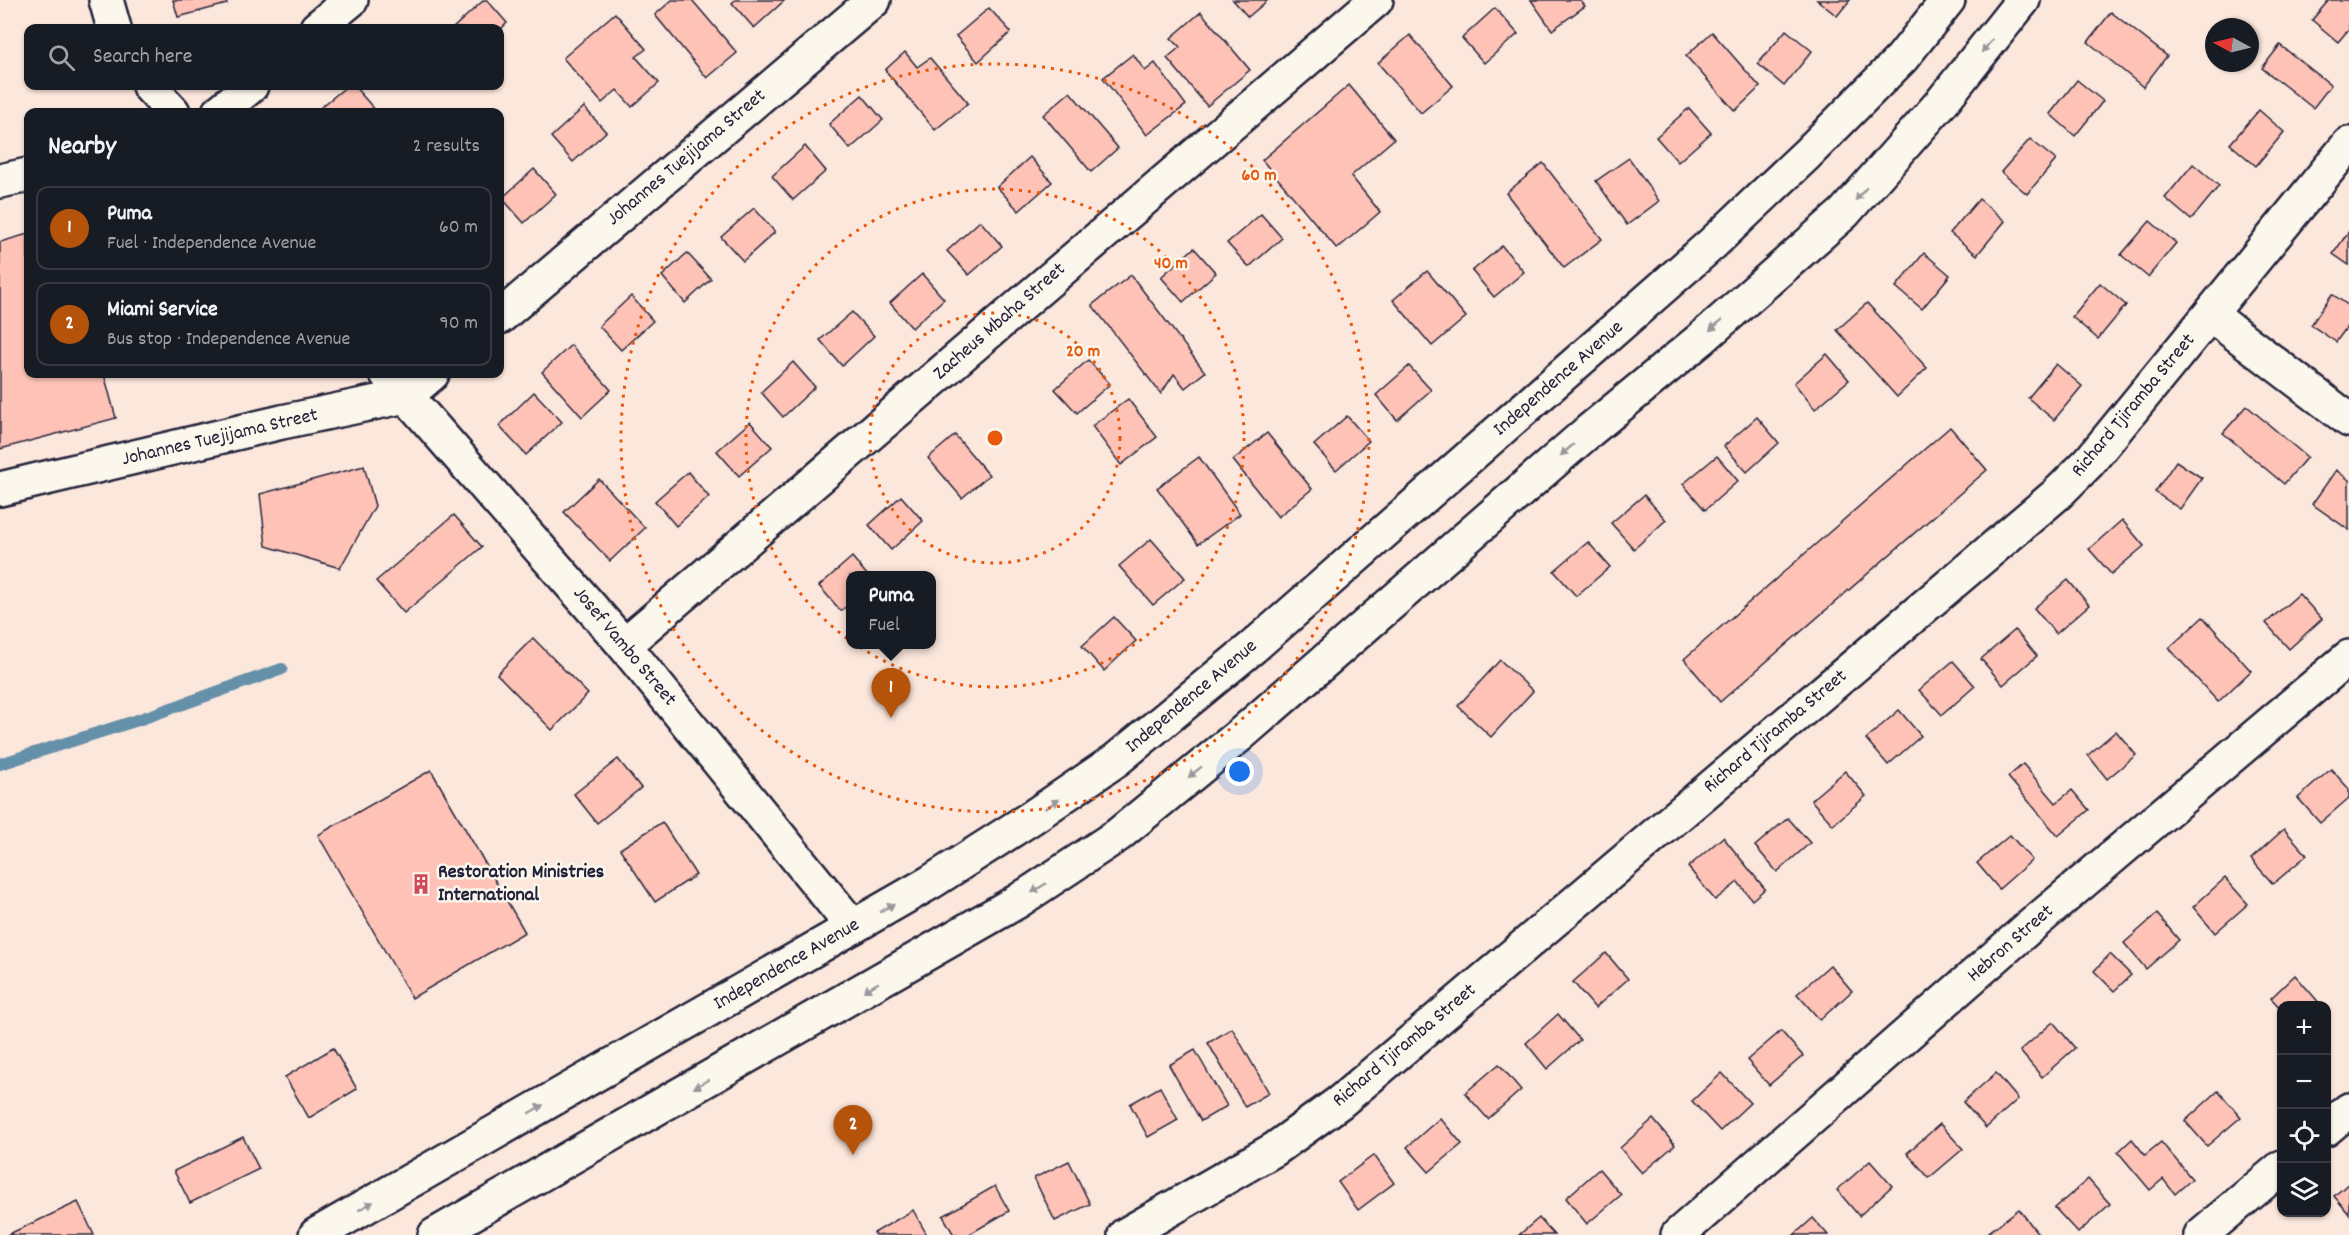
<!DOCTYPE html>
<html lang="en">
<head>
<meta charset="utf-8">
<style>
	:root { --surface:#171b24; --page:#242831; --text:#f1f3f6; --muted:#9ea1a6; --line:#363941; --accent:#b45309 }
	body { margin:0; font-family:Dekko,sans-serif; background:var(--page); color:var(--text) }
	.controls { position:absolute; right:18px; bottom:18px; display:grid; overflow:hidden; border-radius:12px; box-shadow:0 2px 4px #0004 }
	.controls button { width:54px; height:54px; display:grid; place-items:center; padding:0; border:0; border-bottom:2px solid var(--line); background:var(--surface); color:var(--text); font:30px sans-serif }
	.compass { position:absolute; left:2205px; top:18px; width:54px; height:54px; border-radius:50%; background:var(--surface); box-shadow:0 2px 4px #0004; rotate:277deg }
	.you { position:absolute; left:1240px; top:772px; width:21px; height:21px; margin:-15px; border:4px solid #fff; border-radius:50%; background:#1a73e8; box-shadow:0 0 0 9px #1a73e833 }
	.badge { display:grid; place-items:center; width:39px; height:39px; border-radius:50%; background:var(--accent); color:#fff; font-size:20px; font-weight:700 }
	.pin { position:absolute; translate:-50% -50px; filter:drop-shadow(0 2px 3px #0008) }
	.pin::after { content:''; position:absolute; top:32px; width:21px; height:18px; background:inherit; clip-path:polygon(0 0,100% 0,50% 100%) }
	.popup { position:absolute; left:846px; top:571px; width:90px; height:78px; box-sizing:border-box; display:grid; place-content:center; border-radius:12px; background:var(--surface); filter:drop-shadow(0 2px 4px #0005); font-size:20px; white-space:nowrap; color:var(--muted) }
	.popup b { font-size:22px; color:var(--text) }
	.popup::after { content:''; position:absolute; left:50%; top:100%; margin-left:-12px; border:12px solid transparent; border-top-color:var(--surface) }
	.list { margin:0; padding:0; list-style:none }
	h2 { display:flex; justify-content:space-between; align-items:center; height:78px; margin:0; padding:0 24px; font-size:26px }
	h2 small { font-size:20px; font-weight:400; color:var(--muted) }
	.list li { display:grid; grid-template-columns:39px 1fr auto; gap:18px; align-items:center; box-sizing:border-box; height:84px; margin:0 12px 12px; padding:0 12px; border:2px solid var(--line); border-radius:12px }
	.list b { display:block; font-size:22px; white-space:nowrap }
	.list p { margin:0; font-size:20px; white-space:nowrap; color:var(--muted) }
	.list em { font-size:20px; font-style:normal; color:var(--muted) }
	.icon { flex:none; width:33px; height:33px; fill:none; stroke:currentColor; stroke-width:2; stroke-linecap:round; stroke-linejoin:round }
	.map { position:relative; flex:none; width:2349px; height:1235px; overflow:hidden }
	.search { position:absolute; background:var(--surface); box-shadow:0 2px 4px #0004; left:24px; top:24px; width:480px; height:66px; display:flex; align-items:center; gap:15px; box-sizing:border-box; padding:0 21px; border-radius:12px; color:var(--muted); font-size:22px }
	.panel { position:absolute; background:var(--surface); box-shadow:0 2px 4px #0004; left:24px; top:108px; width:480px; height:270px; border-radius:12px }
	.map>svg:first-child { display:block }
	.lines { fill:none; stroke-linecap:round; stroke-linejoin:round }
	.stream { stroke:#6590a9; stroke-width:12 }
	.building { fill:#fec3b6; stroke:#22223b; stroke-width:1.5 }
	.minor-casing { stroke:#22223b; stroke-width:38 }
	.secondary-casing { stroke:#22223b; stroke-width:38 }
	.minor { stroke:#fbf7ec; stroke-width:33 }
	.secondary { stroke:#fbf7ec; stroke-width:33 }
	.oneway { fill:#99979c }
	.ring { fill:none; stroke:#e8590c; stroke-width:3; stroke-dasharray:3 6 }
	.labels { text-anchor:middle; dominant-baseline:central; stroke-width:5; stroke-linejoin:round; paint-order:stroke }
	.street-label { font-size:20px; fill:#22223b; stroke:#fbf7ec }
	.poi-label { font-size:20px; font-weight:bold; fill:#22223b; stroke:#fbf7ec; text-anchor:start }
	.centre { fill:#e8590c; stroke:#fbf7ec; stroke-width:3 }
	.ring-label { font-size:18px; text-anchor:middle; font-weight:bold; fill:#e8590c; stroke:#fbf7ec; stroke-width:5; stroke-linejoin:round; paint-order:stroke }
</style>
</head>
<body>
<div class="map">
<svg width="2349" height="1235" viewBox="0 0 2349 1235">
	<rect width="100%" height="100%" fill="#fce7dc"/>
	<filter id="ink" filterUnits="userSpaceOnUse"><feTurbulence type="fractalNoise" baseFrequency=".0167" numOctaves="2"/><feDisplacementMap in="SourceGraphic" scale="12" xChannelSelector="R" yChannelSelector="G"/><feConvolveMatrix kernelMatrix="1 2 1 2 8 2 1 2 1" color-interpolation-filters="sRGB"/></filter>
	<g filter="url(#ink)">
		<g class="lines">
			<path class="stream" d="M0 764 138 720 282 669"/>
		</g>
		<g class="building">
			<path d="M173 0H226L227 4 178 17Z"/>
			<path d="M484 0H487L507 23 500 30 453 28Z"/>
			<path d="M672 0H692L737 53 707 78 655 15Z"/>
			<path d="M735 0H785L754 28 732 3Z"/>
			<path d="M1233 0H1268L1248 17Z"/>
			<path d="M1531 0H1580L1585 6 1552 30Z"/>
			<path d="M1817 0H1850L1837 16Z"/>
			<path d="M2329 0H2349V29L2338 42 2312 20Z"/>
			<path d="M989 8 1011 32 978 62 956 36Z"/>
			<path d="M1495 8 1518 34 1484 63 1462 38Z"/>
			<path d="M1201 12 1250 70 1207 106 1167 58 1180 47 1171 38Z"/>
			<path d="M2111 12 2167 56 2143 87 2088 42Z"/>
			<path d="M615 13 646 49 636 57 659 83 632 107 617 90 602 103 563 58Z"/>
			<path d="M1786 30 1812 51 1784 86 1758 64Z"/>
			<path d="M1712 32 1760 87 1735 111 1686 56Z"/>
			<path d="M1410 35 1453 86 1421 113 1378 63Z"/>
			<path d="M2280 45 2331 85 2313 108 2262 68Z"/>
			<path d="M905 52 917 67 930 58 968 103 935 130 885 70Z"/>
			<path d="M1133 54 1145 71 1155 63 1186 105 1147 135 1103 78Z"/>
			<path d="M2077 80 2103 101 2075 136 2050 114Z"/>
			<path d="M1349 85 1394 139 1351 176 1380 212 1337 249 1262 160Z"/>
			<path d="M347 86H354L377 112H324L320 108Z"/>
			<path d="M1070 92 1118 148 1091 172 1043 115Z"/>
			<path d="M862 95 883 120 850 149 829 124Z"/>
			<path d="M584 107 606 132 573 162 551 137Z"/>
			<path d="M1689 108 1711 133 1678 162 1656 137Z"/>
			<path d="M2259 110 2284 132 2256 166 2230 144Z"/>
			<path d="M2030 139 2056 160 2027 194 2001 172Z"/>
			<path d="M805 146 826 171 793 200 772 176Z"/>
			<path d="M1030 157 1052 182 1019 211 997 187Z"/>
			<path d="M1629 158 1659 201 1627 225 1596 181Z"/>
			<path d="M1543 163 1602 239 1564 268 1506 193Z"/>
			<path d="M2193 164 2219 186 2191 220 2165 198Z"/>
			<path d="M534 169 556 194 524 223 502 198Z"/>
			<path d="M1979 199 2005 221 1977 255 1950 233Z"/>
			<path d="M754 208 775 232 743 261 721 237Z"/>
			<path d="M1261 214 1282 238 1249 267 1227 243Z"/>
			<path d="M980 221 1002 246 969 275 947 251Z"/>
			<path d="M2150 221 2176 243 2148 277 2121 255Z"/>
			<path d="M2349 231V265L2333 254Z"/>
			<path d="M28 234V374H104L116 418 0 449V242Z"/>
			<path d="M1502 246 1524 272 1494 297 1472 271Z"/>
			<path d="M1194 248 1216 273 1183 302 1161 277Z"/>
			<path d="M687 253 711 279 685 303 662 276Z"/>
			<path d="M1924 253 1950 275 1922 309 1896 287Z"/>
			<path d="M1427 271 1466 317 1432 346 1393 300Z"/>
			<path d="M922 274 944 299 912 328 890 303Z"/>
			<path d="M1131 275 1205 372 1185 388 1174 374 1161 394 1092 305Z"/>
			<path d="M2100 283 2126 305 2098 339 2072 317Z"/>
			<path d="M2332 294 2349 306V324L2336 342 2311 325Z"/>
			<path d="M631 296 653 321 621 350 599 326Z"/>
			<path d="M1867 303 1927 368 1897 397 1837 330Z"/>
			<path d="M852 312 874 336 842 366 820 340Z"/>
			<path d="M571 345 611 390 582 417 542 372Z"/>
			<path d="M1827 354 1849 380 1815 409 1794 383Z"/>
			<path d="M1088 360 1110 384 1077 413 1055 389Z"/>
			<path d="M793 362 815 387 783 417 761 392Z"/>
			<path d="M2056 364 2082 386 2054 420 2028 398Z"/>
			<path d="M1409 366 1431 390 1397 420 1376 395Z"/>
			<path d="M534 392 562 422 526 455 499 426Z"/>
			<path d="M1128 399 1157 437 1121 465 1092 426Z"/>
			<path d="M2247 406 2307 457 2284 484 2223 433Z"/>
			<path d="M1347 416 1369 441 1336 470 1314 445Z"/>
			<path d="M1757 417 1779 443 1747 472 1724 446Z"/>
			<path d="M750 422 772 447 739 476 717 451Z"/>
			<path d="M1950 427 1987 470 1720 702 1684 659Z"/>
			<path d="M1267 433 1312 489 1278 517 1233 460Z"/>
			<path d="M955 435 989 475 962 498 928 458Z"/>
			<path d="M1717 456 1738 481 1705 510 1683 484Z"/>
			<path d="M1199 457 1240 514 1198 544 1157 488Z"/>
			<path d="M2176 461 2202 478 2180 509 2155 492Z"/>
			<path d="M364 466 375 506 340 568 266 546 260 494Z"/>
			<path d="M2336 470 2349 480V530L2312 504Z"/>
			<path d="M688 472 709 497 676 526 655 501Z"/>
			<path d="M599 479 645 528 610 561 564 512Z"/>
			<path d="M1644 495 1666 520 1634 549 1611 523Z"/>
			<path d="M901 496 923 521 891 550 869 525Z"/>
			<path d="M454 515 482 547 404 613 376 581Z"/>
			<path d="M2122 520 2144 546 2111 574 2089 549Z"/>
			<path d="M1151 539 1185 578 1153 605 1119 566Z"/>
			<path d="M1588 542 1610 567 1576 596 1554 571Z"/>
			<path d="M852 557 868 576H850V603L841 611 819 586Z"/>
			<path d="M2068 580 2089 605 2056 634 2034 608Z"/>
			<path d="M2299 594 2322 619 2289 649 2266 623Z"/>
			<path d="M1114 617 1136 641 1104 671 1082 646Z"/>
			<path d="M2203 617 2251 671 2218 702 2169 648Z"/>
			<path d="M2015 630 2037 656 2003 685 1981 659Z"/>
			<path d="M533 638 588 694 552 730 497 674Z"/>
			<path d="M1500 660 1533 691 1491 737 1458 706Z"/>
			<path d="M1953 661 1975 686 1942 715 1919 690Z"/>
			<path d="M1899 710 1921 736 1888 765 1866 739Z"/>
			<path d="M2116 731 2136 755 2107 779 2088 755Z"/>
			<path d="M618 759 641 788 597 823 574 794Z"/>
			<path d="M2023 764 2056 803 2072 790 2089 810 2058 836 2008 777Z"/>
			<path d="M2331 769 2349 789V798L2320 823 2298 798Z"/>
			<path d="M431 770 525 932 412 998 318 835Z"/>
			<path d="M1845 771 1866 796 1833 825 1811 800Z"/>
			<path d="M1788 818 1810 843 1777 872 1755 846Z"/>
			<path d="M662 822 696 875 655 902 620 849Z"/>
			<path d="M2284 829 2307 855 2273 884 2251 859Z"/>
			<path d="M2010 835 2032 860 1999 889 1977 863Z"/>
			<path d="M1723 837 1765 889 1752 900 1738 882 1715 900 1688 867Z"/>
			<path d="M2225 878 2248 904 2215 933 2193 907Z"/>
			<path d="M2157 914 2179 940 2146 969 2124 943Z"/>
			<path d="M1606 953 1628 979 1595 1008 1573 982Z"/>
			<path d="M2110 954 2131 975 2114 991 2094 971Z"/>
			<path d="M1830 965 1852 991 1820 1020 1797 994Z"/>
			<path d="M2295 975 2322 1006H2282V1010L2271 998Z"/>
			<path d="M1558 1014 1580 1040 1547 1069 1526 1043Z"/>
			<path d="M2053 1022 2075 1048 2042 1077 2020 1051Z"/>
			<path d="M1232 1028 1269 1093 1245 1107 1208 1043Z"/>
			<path d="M1781 1031 1803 1056 1769 1085 1747 1060Z"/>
			<path d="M333 1048 357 1089 309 1118 285 1077Z"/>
			<path d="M1195 1050 1227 1106 1201 1121 1169 1065Z"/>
			<path d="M1499 1064 1521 1090 1488 1119 1465 1093Z"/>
			<path d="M1722 1073 1750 1103 1720 1131 1692 1101Z"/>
			<path d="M1996 1073 2018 1099 1986 1128 1963 1102Z"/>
			<path d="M1160 1087 1178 1120 1148 1137 1130 1104Z"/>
			<path d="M2218 1091 2241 1117 2207 1146 2185 1121Z"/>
			<path d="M1440 1118 1462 1144 1429 1172 1407 1147Z"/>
			<path d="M1653 1119 1675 1145 1642 1173 1620 1148Z"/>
			<path d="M1940 1124 1963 1149 1929 1178 1907 1153Z"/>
			<path d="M243 1137 259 1169 190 1203 174 1171Z"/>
			<path d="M2132 1139 2145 1155 2161 1142 2192 1179 2175 1194 2163 1179 2150 1190 2118 1152Z"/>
			<path d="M1374 1155 1394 1183 1358 1210 1338 1182Z"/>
			<path d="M1069 1161 1090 1204 1055 1221 1034 1178Z"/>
			<path d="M1870 1161 1892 1186 1859 1216 1837 1190Z"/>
			<path d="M1599 1169 1621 1195 1587 1224 1566 1198Z"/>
			<path d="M2088 1179 2110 1204 2078 1233 2055 1208Z"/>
			<path d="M2349 1183V1214L2334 1196Z"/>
			<path d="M995 1186 1009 1211 968 1235H954L943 1216Z"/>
			<path d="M78 1202 94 1235H7Z"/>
			<path d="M2019 1209 2039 1235H1985Z"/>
			<path d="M913 1210 927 1235H875L874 1233Z"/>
			<path d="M1539 1218 1554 1235H1519Z"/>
			<path d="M1813 1218 1828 1235H1794Z"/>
		</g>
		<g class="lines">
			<g class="minor-casing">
				<g id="minor">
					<path d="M106 0 114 28"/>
					<path d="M317 28 351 0"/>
					<path d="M149 86 173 112"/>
					<path d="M219 112 251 86"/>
					<path d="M0 181 28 175"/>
					<path d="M2211 315 2349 420"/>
					<path d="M500 317 874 0"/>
					<path d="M387 374 624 645 853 927"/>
					<path d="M0 489 282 422 406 396 432 374"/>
					<path d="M624 645 1376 0"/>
					<path d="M2326 1129 2349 1110"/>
					<path d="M1125 1235 1275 1149 1340 1102 2057 494 2089 462 2349 144"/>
					<path d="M1678 1235 2026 930 2349 657"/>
					<path d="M2201 1235 2282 1167"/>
				</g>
			</g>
			<g class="secondary-casing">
				<g id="secondary">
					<path d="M316 1235 931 882 1031 818 1116 760 1253 647 1713 243 1807 154 1902 58 1948 0"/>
					<path d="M435 1235 1018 901 1118 835 1240 735 1589 431 1701 339 1844 213 1941 103 2023 0"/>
				</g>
			</g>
			<use href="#minor" class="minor"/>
			<use href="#secondary" class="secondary"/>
		</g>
		<defs><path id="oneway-solid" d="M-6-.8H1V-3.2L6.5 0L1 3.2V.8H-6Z" transform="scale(1.5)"/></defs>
		<g class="oneway">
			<use href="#oneway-solid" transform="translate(1987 46) rotate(129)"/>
			<use href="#oneway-solid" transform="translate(1861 194) rotate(131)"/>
			<use href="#oneway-solid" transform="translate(1716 325) rotate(139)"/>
			<use href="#oneway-solid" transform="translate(1567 450) rotate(139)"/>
			<use href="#oneway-solid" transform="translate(1195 772) rotate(141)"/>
			<use href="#oneway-solid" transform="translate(1052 804) rotate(-34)"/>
			<use href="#oneway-solid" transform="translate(1039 888) rotate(148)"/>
			<use href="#oneway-solid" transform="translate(887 908) rotate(-30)"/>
			<use href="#oneway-solid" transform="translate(871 987) rotate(150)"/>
			<use href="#oneway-solid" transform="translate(701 1084) rotate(150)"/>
			<use href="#oneway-solid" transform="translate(536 1109) rotate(-30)"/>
			<use href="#oneway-solid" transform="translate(366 1206) rotate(-30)"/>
		</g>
	</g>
	<g class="ring">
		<circle cx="995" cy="438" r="125"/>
		<circle cx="995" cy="438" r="249"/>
		<circle cx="995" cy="438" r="374"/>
	</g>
	<defs>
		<g id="building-bare" transform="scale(1.62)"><path d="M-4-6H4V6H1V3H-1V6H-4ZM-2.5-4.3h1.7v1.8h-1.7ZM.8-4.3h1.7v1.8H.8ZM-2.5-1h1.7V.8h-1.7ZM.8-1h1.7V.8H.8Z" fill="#d1495b" stroke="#fbf7ec" stroke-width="2.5" paint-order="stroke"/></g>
	</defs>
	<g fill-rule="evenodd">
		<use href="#building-bare" x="421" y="884"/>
	</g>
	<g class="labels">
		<g class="street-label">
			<text transform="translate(687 158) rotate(-40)">Johannes Tuejijama Street</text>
			<text transform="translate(1000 322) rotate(-41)">Zacheus Mbaha Street</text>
			<text transform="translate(1559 379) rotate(-41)">Independence Avenue</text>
			<text transform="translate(2134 406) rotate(-50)">Richard Tjiramba Street</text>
			<text transform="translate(220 438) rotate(-13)">Johannes Tuejijama Street</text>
			<text transform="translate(624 647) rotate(50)">Josef Vambo Street</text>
			<text transform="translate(1192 697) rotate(-40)">Independence Avenue</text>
			<text transform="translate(1776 732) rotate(-40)">Richard Tjiramba Street</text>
			<text transform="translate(2011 944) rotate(-41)">Hebron Street</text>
			<text transform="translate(787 965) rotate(-30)">Independence Avenue</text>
			<text transform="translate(1405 1046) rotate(-40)">Richard Tjiramba Street</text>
		</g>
		<g class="poi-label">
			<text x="438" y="873">Restoration Ministries<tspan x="438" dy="23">International</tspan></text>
		</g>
	</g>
	<circle cx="995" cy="438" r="9" class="centre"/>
	<g class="ring-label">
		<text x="1259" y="180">60 m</text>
		<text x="1171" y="268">40 m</text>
		<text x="1083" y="356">20 m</text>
	</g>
</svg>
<div class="controls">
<button>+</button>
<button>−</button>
<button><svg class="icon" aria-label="locate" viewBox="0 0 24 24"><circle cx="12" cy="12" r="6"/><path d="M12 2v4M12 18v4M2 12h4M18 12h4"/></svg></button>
<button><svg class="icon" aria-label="layers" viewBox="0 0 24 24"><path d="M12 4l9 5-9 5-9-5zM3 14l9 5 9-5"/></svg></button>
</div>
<svg class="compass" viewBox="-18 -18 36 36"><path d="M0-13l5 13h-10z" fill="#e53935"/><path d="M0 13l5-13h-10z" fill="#9ea1a6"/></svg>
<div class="you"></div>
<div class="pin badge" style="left:891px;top:718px">1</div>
<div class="popup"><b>Puma</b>Fuel</div>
<div class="pin badge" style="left:853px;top:1155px">2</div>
<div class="search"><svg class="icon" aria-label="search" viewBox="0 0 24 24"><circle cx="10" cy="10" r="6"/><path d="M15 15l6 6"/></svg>Search here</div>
<section class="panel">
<h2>Nearby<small>2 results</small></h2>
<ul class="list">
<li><span class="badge">1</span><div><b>Puma</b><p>Fuel · Independence Avenue</p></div><em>60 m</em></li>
<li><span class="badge">2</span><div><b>Miami Service</b><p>Bus stop · Independence Avenue</p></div><em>90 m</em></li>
</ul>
</section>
</div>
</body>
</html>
